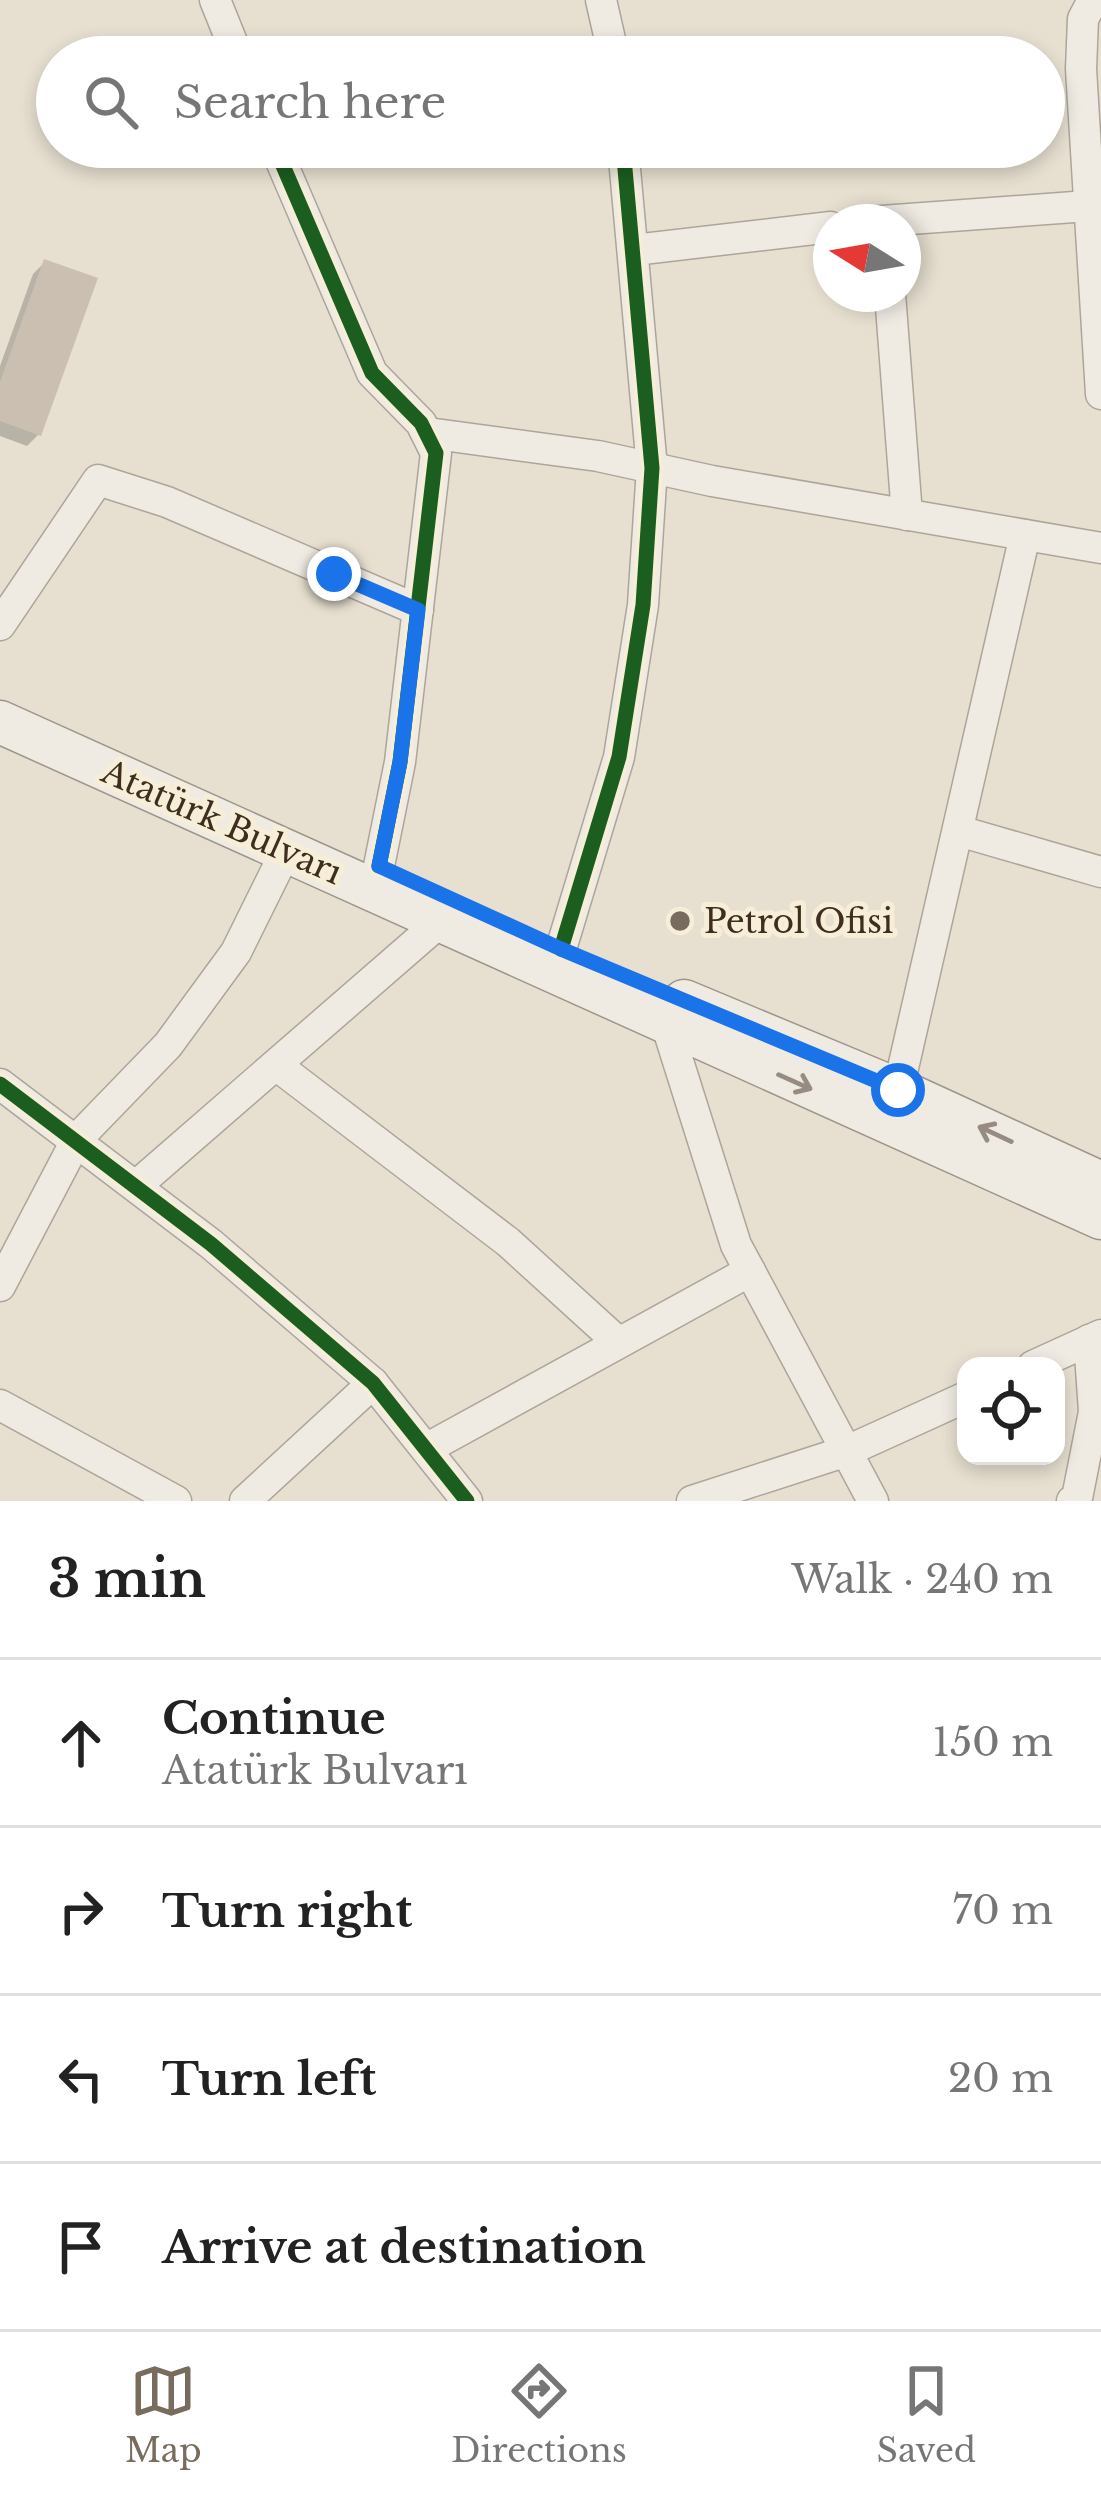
<!DOCTYPE html>
<html lang="en">
<head>
<meta charset="utf-8">
<style>
	:root { --surface:#fff; --page:#f6f6f6; --text:#222; --muted:#767676; --line:#e0e0e0; --accent:#786c5e }
	body { margin:0; font-family:"Libre Baskerville",serif; background:var(--page); color:var(--text) }
	.controls { position:absolute; right:36px; bottom:36px; display:grid; overflow:hidden; border-radius:24px; box-shadow:0 6px 18px #0003 }
	.controls button { width:108px; height:108px; display:grid; place-items:center; padding:0; border:0; border-bottom:3px solid var(--line); background:var(--surface); color:var(--text); font:60px sans-serif }
	.compass { position:absolute; left:813px; top:204px; width:108px; height:108px; border-radius:50%; background:var(--surface); box-shadow:0 6px 18px #0003; rotate:281deg }
	.stop { position:absolute; width:36px; height:36px; margin:-27px; border:9px solid #1a73e8; border-radius:50%; background:#fff }
	.stop.end { background:#1a73e8; border-color:#fff; box-shadow:0 3px 12px #0008 }
	.list { margin:0; padding:0; list-style:none }
	h2 { display:flex; justify-content:space-between; align-items:center; height:156px; margin:0; padding:0 48px; font-size:51px }
	h2 small { font-size:39px; font-weight:400; color:var(--muted) }
	.list li { display:grid; grid-template-columns:78px 1fr auto; gap:36px; align-items:center; box-sizing:border-box; height:168px; padding:0 48px; border-top:3px solid var(--line) }
	.list b { display:block; font-size:45px; white-space:nowrap }
	.list p { margin:0; font-size:39px; white-space:nowrap; color:var(--muted) }
	.list em { font-size:39px; font-style:normal; color:var(--muted) }
	.icon { flex:none; width:66px; height:66px; fill:none; stroke:currentColor; stroke-width:2; stroke-linecap:round; stroke-linejoin:round }
	.map { position:relative; flex:none; width:1101px; height:1501px; overflow:hidden }
	.search { position:absolute; background:var(--surface); box-shadow:0 6px 18px #0003; left:36px; right:36px; top:36px; height:132px; display:flex; align-items:center; gap:30px; box-sizing:border-box; padding:0 42px; border-radius:66px; color:var(--muted); font-size:45px }
	.sheet { height:828px; background:var(--surface) }
	nav { display:flex; justify-content:space-around; align-items:center; box-sizing:border-box; height:168px; border-top:3px solid var(--line); background:var(--surface); font-size:33px; color:var(--muted) }
	nav a { display:grid; justify-items:center; gap:6px }
	nav .on { color:var(--accent) }
	.map>svg:first-child { display:block }
	.shadow { fill:#0003 }
	.building { fill:#cbbfb2 }
	.lines { fill:none; stroke-linecap:round; stroke-linejoin:round }
	.street-casing { stroke:#ada599; stroke-width:33 }
	.secondary-casing { stroke:#9c958a; stroke-width:45 }
	.street { stroke:#efebe3; stroke-width:30 }
	.secondary { stroke:#efebe3; stroke-width:42 }
	.cycleway-casing { stroke:#f7eed8; stroke-width:22 }
	.cycleway { stroke:#1b5e20; stroke-width:15 }
	.oneway { stroke:#968c82 }
	.route { stroke:#1a73e8; stroke-width:15 }
	.poi-dot { fill:#786c5e; stroke:#f7eed8; stroke-width:4.5 }
	.labels { text-anchor:middle; dominant-baseline:central; stroke-width:10; stroke-linejoin:round; paint-order:stroke }
	.street-label { font-size:33px; fill:#3d2e20; stroke:#f7eed8 }
	.poi-label { font-size:33px; fill:#3d2e20; stroke:#f7eed8; text-anchor:start }
</style>
</head>
<body>
<div class="map">
<svg width="1101" height="1501" viewBox="0 0 1101 1501">
	<rect width="100%" height="100%" fill="#e7e0d1"/>
	<path class="shadow" d="M45 262 39 434 27 446 0 436V366L33 274Z"/>
	<path class="building" d="M44 259 98 278 41 436 0 421V382Z"/>
	<g class="lines">
		<g class="street-casing">
			<g id="street">
				<path d="M215 0 238 57"/>
				<path d="M601 0 614 57"/>
				<path d="M1093 0 1083 19 1081 69 1101 394"/>
				<path d="M275 147 372 373 421 423 436 453 400 762 379 866"/>
				<path d="M868 222 1088 206"/>
				<path d="M634 250 831 227"/>
				<path d="M890 294 907 515"/>
				<path d="M428 433 598 456 712 481 1101 548"/>
				<path d="M0 625 98 480 167 502 418 610"/>
				<path d="M959 831 1101 872"/>
				<path d="M561 949 619 757 643 605 652 468 623 147"/>
				<path d="M666 1023 736 1245 873 1501"/>
				<path d="M276 1065 508 1242 618 1342"/>
				<path d="M0 1084 211 1244 373 1383 467 1501"/>
				<path d="M898 1090 1025 535"/>
				<path d="M136 1186 441 921"/>
				<path d="M0 1286 77 1139 168 1045 236 952 286 851"/>
				<path d="M1033 1366 1101 1335"/>
				<path d="M0 1405 176 1501"/>
				<path d="M426 1449 750 1271"/>
				<path d="M245 1501 373 1383"/>
				<path d="M692 1501 847 1451 966 1397"/>
				<path d="M1072 1501 1077 1498 1094 1412 1089 1340"/>
			</g>
		</g>
		<g class="secondary-casing">
			<g id="secondary">
				<path d="M0 722 1101 1218"/>
				<path d="M684 1001 898 1090 1101 1183"/>
			</g>
		</g>
		<use href="#street" class="street"/>
		<use href="#secondary" class="secondary"/>
		<g class="cycleway-casing">
			<g id="cycleway">
				<path d="M275 147 372 373 421 423 436 453 400 762 379 866"/>
				<path d="M561 949 619 757 643 605 652 468 623 147"/>
				<path d="M0 1084 211 1244 373 1383 467 1501"/>
			</g>
		</g>
		<use href="#cycleway" class="cycleway"/>
	</g>
	<defs><path id="oneway-shaft" d="M-6 0H5M1.5-3L5.5 0L1.5 3" fill="none" stroke-width="1.6" stroke-linecap="round" stroke-linejoin="round" transform="scale(3)"/></defs>
	<g class="oneway">
		<use href="#oneway-shaft" transform="translate(795 1082) rotate(24)"/>
		<use href="#oneway-shaft" transform="translate(995 1134) rotate(-155)"/>
	</g>
	<g class="lines">
		<path class="route" d="M334 574 418 610 400 762 379 866 561 949 898 1090"/>
	</g>
	<circle class="poi-dot" cx="680" cy="921" r="12"/>
	<g class="labels">
		<g class="street-label">
			<text transform="translate(222 822) rotate(24)">Atatürk Bulvarı</text>
		</g>
		<g class="poi-label">
			<text x="704" y="921">Petrol Ofisi</text>
		</g>
	</g>
</svg>
<div class="controls">
<button><svg class="icon" aria-label="locate" viewBox="0 0 24 24"><circle cx="12" cy="12" r="6"/><path d="M12 2v4M12 18v4M2 12h4M18 12h4"/></svg></button>
</div>
<svg class="compass" viewBox="-18 -18 36 36"><path d="M0-13l5 13h-10z" fill="#e53935"/><path d="M0 13l5-13h-10z" fill="#767676"/></svg>
<div class="stop" style="left:898px;top:1090px"></div>
<div class="stop end" style="left:334px;top:574px"></div>
<div class="search"><svg class="icon" aria-label="search" viewBox="0 0 24 24"><circle cx="10" cy="10" r="6"/><path d="M15 15l6 6"/></svg>Search here</div>
</div>
<section class="sheet">
<h2>3 min<small>Walk · 240 m</small></h2>
<ul class="list">
<li><svg class="icon" aria-label="ahead" viewBox="0 0 24 24"><path d="M12 20V5M6 11l6-6 6 6"/></svg><div><b>Continue</b><p>Atatürk Bulvarı</p></div><em>150 m</em></li>
<li><svg class="icon" aria-label="right" viewBox="0 0 24 24"><path d="M7 20v-9h11M14 6l5 5-5 5"/></svg><div><b>Turn right</b></div><em>70 m</em></li>
<li><svg class="icon" aria-label="left" viewBox="0 0 24 24"><path d="M17 20v-9H6M10 6l-5 5 5 5"/></svg><div><b>Turn left</b></div><em>20 m</em></li>
<li><svg class="icon" aria-label="arrive" viewBox="0 0 24 24"><path d="M6 21V4h12l-3 4 3 4H6"/></svg><div><b>Arrive at destination</b></div></li>
</ul>
</section>
<nav>
<a class="on"><svg class="icon" aria-label="map" viewBox="0 0 24 24"><path d="M3 6l6-2 6 2 6-2v14l-6 2-6-2-6 2zM9 4v14M15 6v14"/></svg>Map</a>
<a><svg class="icon" aria-label="directions" viewBox="0 0 24 24"><path d="M12 3l9 9-9 9-9-9zM9 14v-3h6M13 9l2 2-2 2"/></svg>Directions</a>
<a><svg class="icon" aria-label="saved" viewBox="0 0 24 24"><path d="M7 4h10v16l-5-4-5 4z"/></svg>Saved</a>
</nav>
</body>
</html>
